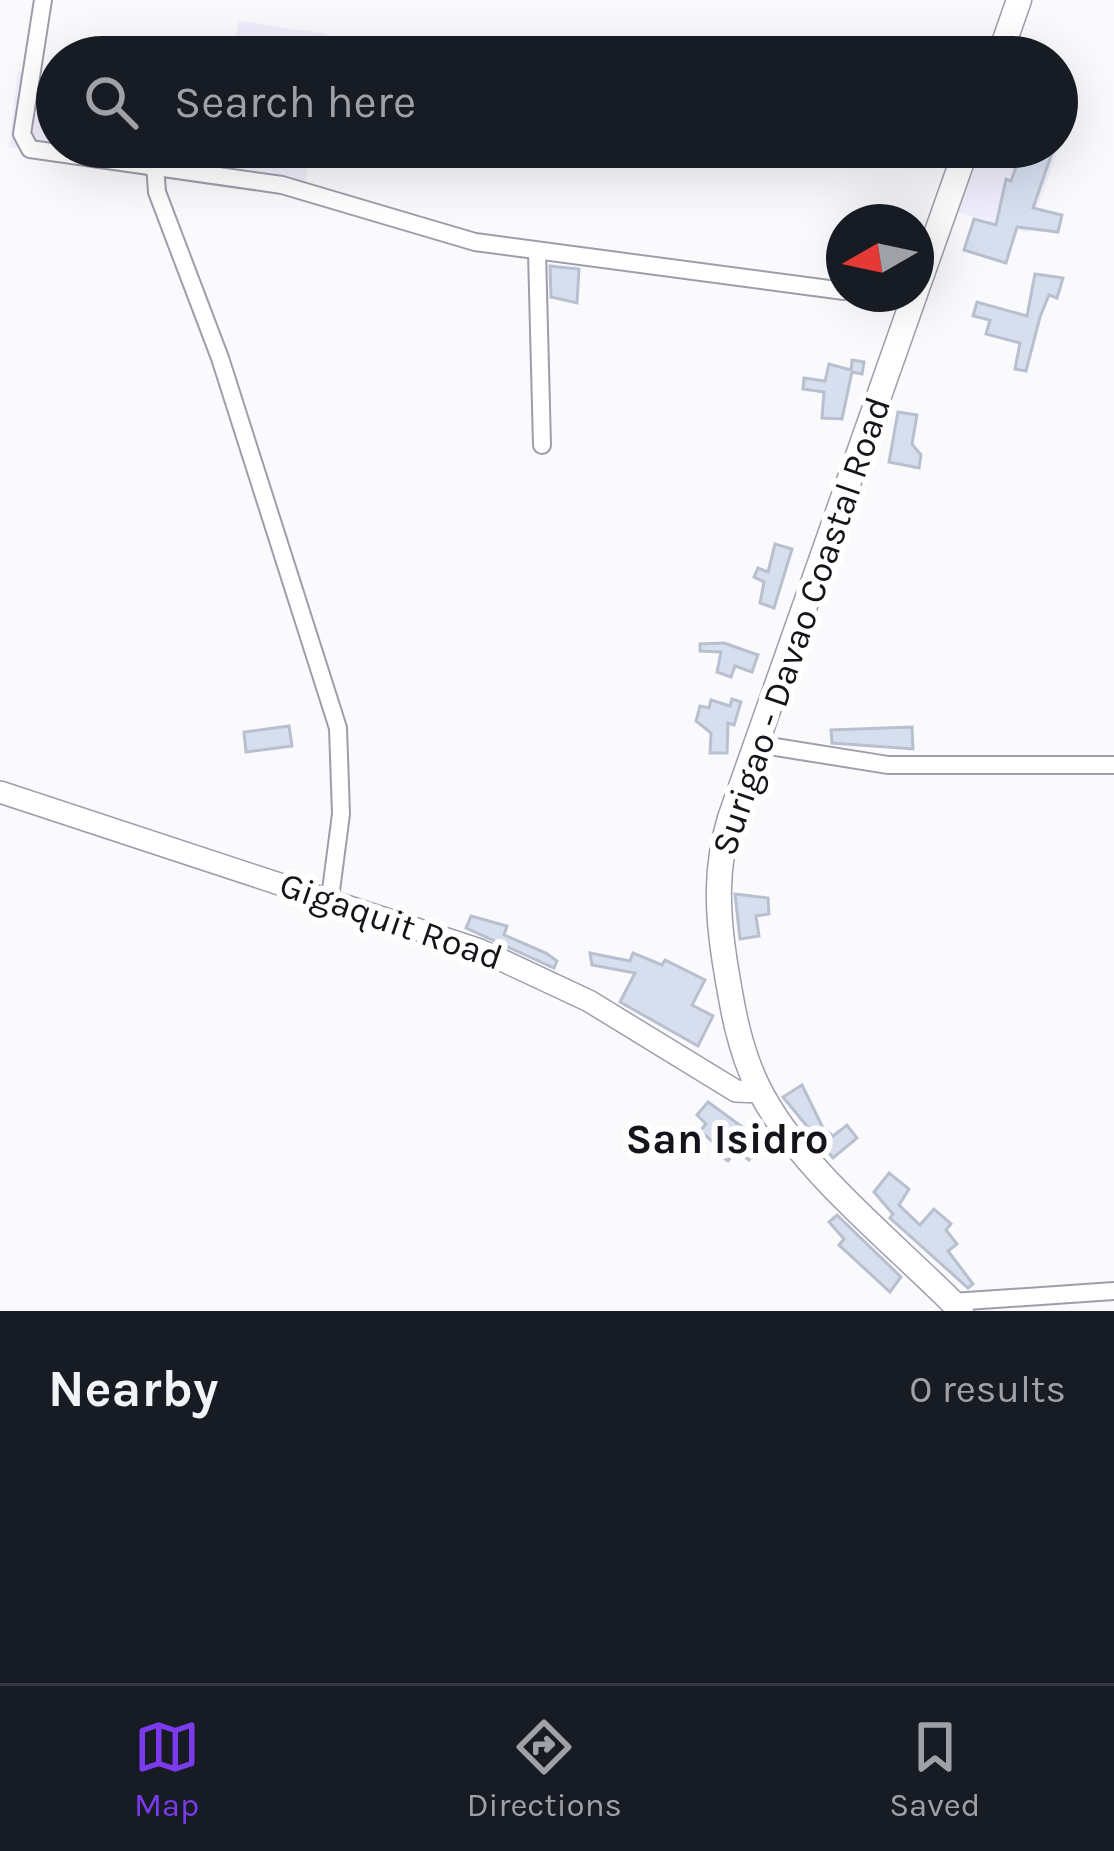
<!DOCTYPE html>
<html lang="en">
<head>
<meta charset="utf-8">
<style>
	:root { --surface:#171b24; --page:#242831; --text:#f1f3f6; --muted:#9ea1a6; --line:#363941; --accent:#7c3aed }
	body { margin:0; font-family:Karla,sans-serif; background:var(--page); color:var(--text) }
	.compass { position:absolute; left:826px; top:204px; width:108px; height:108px; border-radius:50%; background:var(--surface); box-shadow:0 12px 48px #0002; rotate:261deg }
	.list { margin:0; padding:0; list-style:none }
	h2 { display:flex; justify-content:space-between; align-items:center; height:156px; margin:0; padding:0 48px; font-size:51px }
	h2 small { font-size:39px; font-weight:400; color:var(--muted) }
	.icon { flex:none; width:66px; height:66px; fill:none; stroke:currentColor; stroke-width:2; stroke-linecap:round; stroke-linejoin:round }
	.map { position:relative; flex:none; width:1114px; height:1311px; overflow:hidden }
	.search { position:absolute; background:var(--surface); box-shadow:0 12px 48px #0002; left:36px; right:36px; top:36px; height:132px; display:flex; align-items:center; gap:30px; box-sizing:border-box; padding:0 42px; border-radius:66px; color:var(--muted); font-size:45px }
	.sheet { height:372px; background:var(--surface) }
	nav { display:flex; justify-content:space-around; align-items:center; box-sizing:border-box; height:168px; border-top:3px solid var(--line); background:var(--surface); font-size:33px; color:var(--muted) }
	nav a { display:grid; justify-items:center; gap:6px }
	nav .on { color:var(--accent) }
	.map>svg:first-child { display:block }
	.built { fill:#f0edfc }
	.building { fill:#d7dfef; stroke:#b8c0cf; stroke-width:3 }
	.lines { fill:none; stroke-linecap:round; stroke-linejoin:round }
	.minor-casing { stroke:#9f9cac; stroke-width:20 }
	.major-casing { stroke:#9f9cac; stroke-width:24 }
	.highway-casing { stroke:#9f9cac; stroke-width:27 }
	.minor { stroke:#fff; stroke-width:16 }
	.major { stroke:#fff; stroke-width:21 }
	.highway { stroke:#fff; stroke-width:24 }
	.labels { text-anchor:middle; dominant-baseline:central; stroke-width:12; stroke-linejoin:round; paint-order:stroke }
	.street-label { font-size:36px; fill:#15141a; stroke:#fff }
	.quarter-label { font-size:42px; font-weight:bold; fill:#15141a; stroke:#fff }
</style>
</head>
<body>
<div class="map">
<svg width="1114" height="1311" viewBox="0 0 1114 1311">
	<rect width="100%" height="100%" fill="#fafafd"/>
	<g class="built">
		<path d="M239 21 327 34 324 57H232Z"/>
		<path d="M18 72 57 77V147H311L305 184 9 147Z"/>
		<path d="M1057 140 1061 142 1028 233 956 212 978 147H1057Z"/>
	</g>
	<g class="building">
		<path d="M1023 147H1054L1033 208 1062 215 1058 232 1017 227 1006 263 964 250 974 219 996 225 1006 179 1011 181Z"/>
		<path d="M550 266 579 269 577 303 551 297Z"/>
		<path d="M1035 274 1063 278 1057 298 1049 295 1040 317 1026 371 1015 369 1020 343 986 334 990 320 973 316 977 302 1027 316Z"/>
		<path d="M852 360 864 362 862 374 852 372 842 419 822 418 824 392 803 389 804 378 825 381 829 364 851 370Z"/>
		<path d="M898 412 917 415 912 444 921 455 919 468 889 462Z"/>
		<path d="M775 544 792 549 774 608 760 603 764 582 754 577 758 568 768 572Z"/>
		<path d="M724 643 758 655 752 672 735 666 731 677 717 672 721 652 700 651V644Z"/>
		<path d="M732 699 741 702 734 725 728 723 727 753H710L711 733 696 721 700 706 709 708 711 700 730 706Z"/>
		<path d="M289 726 292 746 246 752 244 732Z"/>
		<path d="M912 727 913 749 832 743 831 730Z"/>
		<path d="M735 894 768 898 769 914 756 916 759 936 740 939Z"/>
		<path d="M471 916 507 926 504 935 546 953 557 961 554 968 466 928Z"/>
		<path d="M590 953 630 961 633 953 662 965 665 960 705 980 692 1005 713 1016 698 1046 620 1002 635 973 592 965Z"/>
		<path d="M802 1085 823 1128 833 1136 847 1125 857 1138 833 1158 783 1097Z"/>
		<path d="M708 1102 763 1142 749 1160 736 1150 728 1161 714 1151 718 1146 700 1131 706 1124 697 1115Z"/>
		<path d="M889 1173 909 1189 899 1205 920 1225 934 1209 951 1224 946 1230 957 1244 948 1251 973 1284 968 1288 890 1218 893 1214 874 1192Z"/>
		<path d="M837 1215 901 1277 890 1292 839 1245 844 1239 829 1222Z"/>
	</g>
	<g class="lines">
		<g class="minor-casing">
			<g id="minor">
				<path d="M43 0 22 134 30 149 282 185 475 242 844 291"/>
				<path d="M155 165 157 192 220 358 338 728 341 814 330 898"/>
				<path d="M537 252 542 445"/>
				<path d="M876 294 915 295"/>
				<path d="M757 744 888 765H1114"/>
				<path d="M952 1302 1114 1291"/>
			</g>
		</g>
		<g class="major-casing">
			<path id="major" d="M0 792 480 950 589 1001 736 1091 760 1092"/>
		</g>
		<g class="highway-casing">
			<g id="highway">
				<path d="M999 57 1019 0"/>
				<path d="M916 291 967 147"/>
				<path d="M915 294 730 818C715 868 717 912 725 963 732 1006 739 1049 758 1087 799 1170 896 1244 961 1311"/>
			</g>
		</g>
		<use href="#minor" class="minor"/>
		<use href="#major" class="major"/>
		<use href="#highway" class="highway"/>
	</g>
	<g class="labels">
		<g class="street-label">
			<text transform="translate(801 626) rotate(-71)">Surigao - Davao Coastal Road</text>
			<text transform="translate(391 921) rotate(19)">Gigaquit Road</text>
		</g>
		<g class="quarter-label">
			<text x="727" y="1139">San Isidro</text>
		</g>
	</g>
</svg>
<svg class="compass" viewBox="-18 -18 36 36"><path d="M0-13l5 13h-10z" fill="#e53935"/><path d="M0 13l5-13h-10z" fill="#9ea1a6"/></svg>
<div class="search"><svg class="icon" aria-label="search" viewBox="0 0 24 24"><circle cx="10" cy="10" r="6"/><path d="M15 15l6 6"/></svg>Search here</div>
</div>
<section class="sheet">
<h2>Nearby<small>0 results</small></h2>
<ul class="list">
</ul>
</section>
<nav>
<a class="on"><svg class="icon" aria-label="map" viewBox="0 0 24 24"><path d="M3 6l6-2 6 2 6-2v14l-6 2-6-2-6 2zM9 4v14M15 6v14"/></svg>Map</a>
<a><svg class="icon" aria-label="directions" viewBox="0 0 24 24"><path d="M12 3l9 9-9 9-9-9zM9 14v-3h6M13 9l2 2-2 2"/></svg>Directions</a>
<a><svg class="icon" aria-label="saved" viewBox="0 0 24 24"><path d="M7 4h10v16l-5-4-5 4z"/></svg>Saved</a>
</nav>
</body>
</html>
